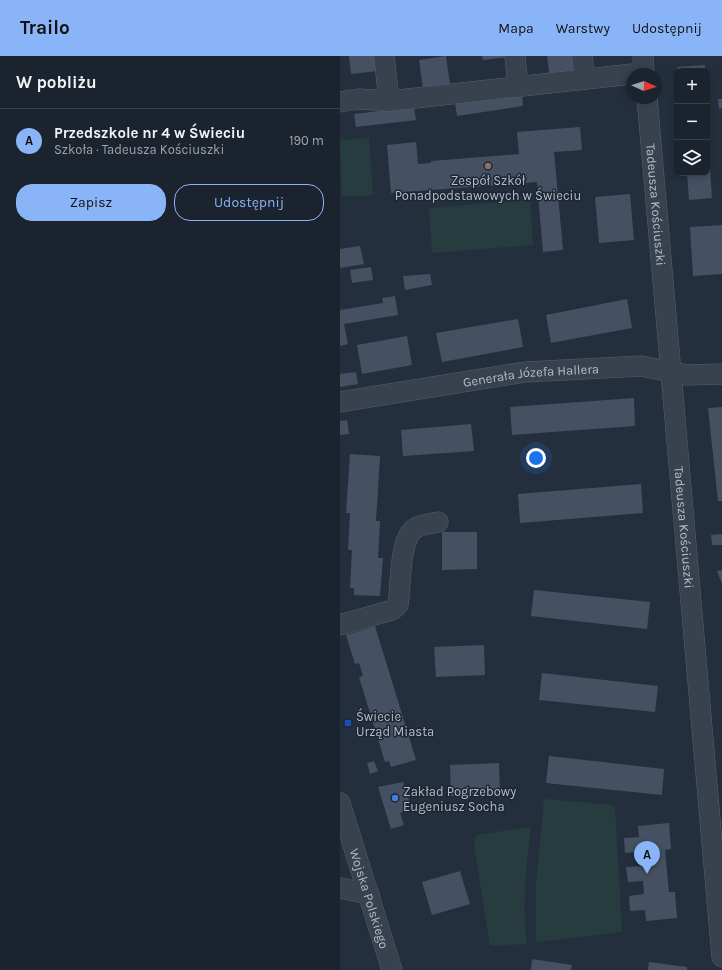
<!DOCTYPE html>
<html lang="pl">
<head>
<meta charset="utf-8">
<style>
	:root { --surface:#1b232e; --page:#242b36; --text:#f1f3f6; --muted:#a0a4aa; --line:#39404a; --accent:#8ab4f8 }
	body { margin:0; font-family:Karla,sans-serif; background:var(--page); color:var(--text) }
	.controls { position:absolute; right:12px; top:12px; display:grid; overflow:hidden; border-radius:8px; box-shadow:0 2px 6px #0003 }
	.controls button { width:36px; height:36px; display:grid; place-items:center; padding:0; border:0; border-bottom:1px solid var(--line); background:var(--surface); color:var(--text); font:20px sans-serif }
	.compass { position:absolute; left:286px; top:12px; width:36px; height:36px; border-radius:50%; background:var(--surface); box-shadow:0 2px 6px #0003; rotate:93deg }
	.you { position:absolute; left:196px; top:402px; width:14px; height:14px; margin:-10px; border:3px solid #fff; border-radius:50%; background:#1a73e8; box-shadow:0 0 0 6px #1a73e833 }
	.badge { display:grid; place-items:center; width:26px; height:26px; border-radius:50%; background:var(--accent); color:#111; font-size:13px; font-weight:700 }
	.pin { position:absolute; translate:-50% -33px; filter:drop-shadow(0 1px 2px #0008) }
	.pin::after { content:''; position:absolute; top:21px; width:14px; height:12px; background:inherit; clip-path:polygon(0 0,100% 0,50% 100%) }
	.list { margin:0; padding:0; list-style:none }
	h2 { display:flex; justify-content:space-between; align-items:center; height:52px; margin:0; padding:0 16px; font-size:17px }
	h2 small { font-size:13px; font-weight:400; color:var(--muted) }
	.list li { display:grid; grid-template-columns:26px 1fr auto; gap:12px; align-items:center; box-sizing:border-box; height:64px; padding:0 16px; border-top:1px solid var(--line) }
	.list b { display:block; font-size:15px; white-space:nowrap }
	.list p { margin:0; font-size:13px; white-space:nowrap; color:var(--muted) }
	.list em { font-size:13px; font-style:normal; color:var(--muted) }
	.actions { display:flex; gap:8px; padding:12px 16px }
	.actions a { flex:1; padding:9px 0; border:1px solid var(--accent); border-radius:16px; text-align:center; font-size:14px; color:var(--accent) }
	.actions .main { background:var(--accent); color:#111 }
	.icon { flex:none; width:22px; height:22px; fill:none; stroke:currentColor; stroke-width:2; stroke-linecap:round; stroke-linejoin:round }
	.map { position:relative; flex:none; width:382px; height:914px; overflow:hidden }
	header { display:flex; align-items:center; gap:24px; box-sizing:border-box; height:56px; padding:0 20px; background:var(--accent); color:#111 }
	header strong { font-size:19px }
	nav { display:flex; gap:22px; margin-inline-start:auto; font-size:14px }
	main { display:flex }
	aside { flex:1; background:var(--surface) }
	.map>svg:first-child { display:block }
	.green { fill:#263c3f }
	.building { fill:#455162 }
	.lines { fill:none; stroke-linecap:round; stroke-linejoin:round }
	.minor-casing { stroke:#565f6c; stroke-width:21 }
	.minor { stroke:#38414e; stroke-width:20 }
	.education-dot { fill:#8d6e63; stroke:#1d2633; stroke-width:1.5 }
	.transit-dot { fill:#1a4fb4; stroke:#1d2633; stroke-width:1.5 }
	.shop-dot { fill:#3f7fe0; stroke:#1d2633; stroke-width:1.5 }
	.labels { text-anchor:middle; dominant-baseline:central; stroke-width:3; stroke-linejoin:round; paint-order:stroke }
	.poi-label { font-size:13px; fill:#b4bcc9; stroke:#1d2633; text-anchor:start }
	.street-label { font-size:13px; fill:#b4bcc9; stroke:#1d2633 }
</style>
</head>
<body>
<header>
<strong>Trailo</strong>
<nav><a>Mapa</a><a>Warstwy</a><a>Udostępnij</a></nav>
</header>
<main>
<aside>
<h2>W pobliżu<small></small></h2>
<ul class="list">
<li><span class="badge">A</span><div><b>Przedszkole nr 4 w Świeciu</b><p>Szkoła · Tadeusza Kościuszki</p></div><em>190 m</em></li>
</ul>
<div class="actions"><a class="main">Zapisz</a><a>Udostępnij</a></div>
</aside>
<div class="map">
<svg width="382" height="914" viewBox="0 0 382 914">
	<rect width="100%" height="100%" fill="#242f3e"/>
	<g class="green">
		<path d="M29 82 33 139 2 141 0 84Z"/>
		<path d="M190 144 193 189 92 197 89 152Z"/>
		<path d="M204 743 275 749 282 876 196 886V828Z"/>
		<path d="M191 771C186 813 182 846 187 888L150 890 134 789 136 779Z"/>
	</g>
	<g class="building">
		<path d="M9 0H36L38 15 11 18Z"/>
		<path d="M106 0 111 36 84 40 79 4Z"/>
		<path d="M142 0H168V1L143 4Z"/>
		<path d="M207 0H237L239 18 210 22Z"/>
		<path d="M365 9V15H338L337 11Z"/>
		<path d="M182 38 183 50 117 60 115 46Z"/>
		<path d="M378 43H382V52L379 53Z"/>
		<path d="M74 51 76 64 16 71 14 58Z"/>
		<path d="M240 71 242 94 214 96 223 194 203 196 197 126 51 137 47 89 76 86 78 108 91 107V105L179 98 177 76Z"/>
		<path d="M367 113H370L372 142 349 144 347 117H367Z"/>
		<path d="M290 138 294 184 259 187 255 141Z"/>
		<path d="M382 169V218L353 220 350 171Z"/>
		<path d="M20 190 24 208 0 212V193Z"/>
		<path d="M31 211 33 224 12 227 10 214Z"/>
		<path d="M90 218 92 229 65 234 63 220Z"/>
		<path d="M55 240 58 259 4 268 8 288 0 290V254L43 247 42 242Z"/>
		<path d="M287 243 292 272 211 287 206 259Z"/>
		<path d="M178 263 183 291 102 306 96 277Z"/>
		<path d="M67 280 72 309 22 318 17 289Z"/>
		<path d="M16 316 18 328 0 331V318Z"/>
		<path d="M294 342 295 370 172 379 170 351Z"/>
		<path d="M382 351V445H378L368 352Z"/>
		<path d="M7 364 9 378 0 379V365Z"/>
		<path d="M131 368 134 395 63 400 61 374Z"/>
		<path d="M10 398 40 400 36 465H40L38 502H43L40 540 14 539V532H10L12 494H8L10 457H6Z"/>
		<path d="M301 428 303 457 180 467 178 438Z"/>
		<path d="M102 476H137V513L102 514Z"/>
		<path d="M382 478V489H372L371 479Z"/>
		<path d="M382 514V528L377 515Z"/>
		<path d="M194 534 310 546 307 573 191 560Z"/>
		<path d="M35 570 76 704 51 711 49 705 45 706 19 621 23 620 19 607 15 608 6 579Z"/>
		<path d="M144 589 145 619 96 621 94 591Z"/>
		<path d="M202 617 318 630 315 656 199 644Z"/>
		<path d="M209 700 324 713 322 739 206 727Z"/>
		<path d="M34 705 38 715 30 718 27 707Z"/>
		<path d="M159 707 160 738 111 740 110 709Z"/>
		<path d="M63 726 72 753 60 757 64 769 51 773 38 731Z"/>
		<path d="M329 767 331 793 325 794 329 836H335L337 862 306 865 305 854 290 855 289 840 304 838 303 825 288 826 286 811 302 810 300 796 285 797 284 782 299 781 298 770Z"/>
		<path d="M120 815 130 848 92 859 82 826Z"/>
		<path d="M192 903 232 909 231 914H191Z"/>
		<path d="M309 906 347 911V914H308Z"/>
	</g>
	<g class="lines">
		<g class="minor-casing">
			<g id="minor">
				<path d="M44 0 49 45"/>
				<path d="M175 0 178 31"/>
				<path d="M242 0 245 23"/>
				<path d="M303 0 304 18"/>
				<path id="s1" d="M307 42 382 901"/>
				<path d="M0 46 19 43 49 45 292 18"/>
				<path id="s2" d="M0 346 185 316 301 310 347 319 382 318"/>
				<path d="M0 569 52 554 58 549C61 530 59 485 74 473 81 468 90 468 98 466"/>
				<path id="s3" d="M0 747 52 914"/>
				<path d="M0 832 29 838"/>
			</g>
		</g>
		<use href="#minor" class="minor"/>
	</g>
	<circle class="education-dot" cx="148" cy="110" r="4"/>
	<rect class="transit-dot" x="4" y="663" width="8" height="8" rx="2"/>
	<circle class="shop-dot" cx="55" cy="742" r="4"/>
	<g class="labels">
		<g class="poi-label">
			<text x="148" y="124" text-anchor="middle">Zespół Szkół<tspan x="148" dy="15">Ponadpodstawowych w Świeciu</tspan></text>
			<text x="16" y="660">Świecie<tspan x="16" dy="15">Urząd Miasta</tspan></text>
			<text x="63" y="735">Zakład Pogrzebowy<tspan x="63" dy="15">Eugeniusz Socha</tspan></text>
		</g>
		<g class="street-label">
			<text stroke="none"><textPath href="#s1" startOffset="107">Tadeusza Kościuszki</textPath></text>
			<text stroke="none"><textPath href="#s2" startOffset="193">Generała Józefa Hallera</textPath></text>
			<text stroke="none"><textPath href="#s1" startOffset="431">Tadeusza Kościuszki</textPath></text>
			<text stroke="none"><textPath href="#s3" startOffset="100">Wojska Polskiego</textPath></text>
		</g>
	</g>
</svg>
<div class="controls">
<button>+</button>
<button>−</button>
<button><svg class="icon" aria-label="layers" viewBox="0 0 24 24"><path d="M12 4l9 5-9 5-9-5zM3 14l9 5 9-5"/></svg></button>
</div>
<svg class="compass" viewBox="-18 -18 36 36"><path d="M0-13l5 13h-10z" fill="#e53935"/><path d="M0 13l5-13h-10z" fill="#a0a4aa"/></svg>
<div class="you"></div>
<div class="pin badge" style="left:307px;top:818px">A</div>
</div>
</main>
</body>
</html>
